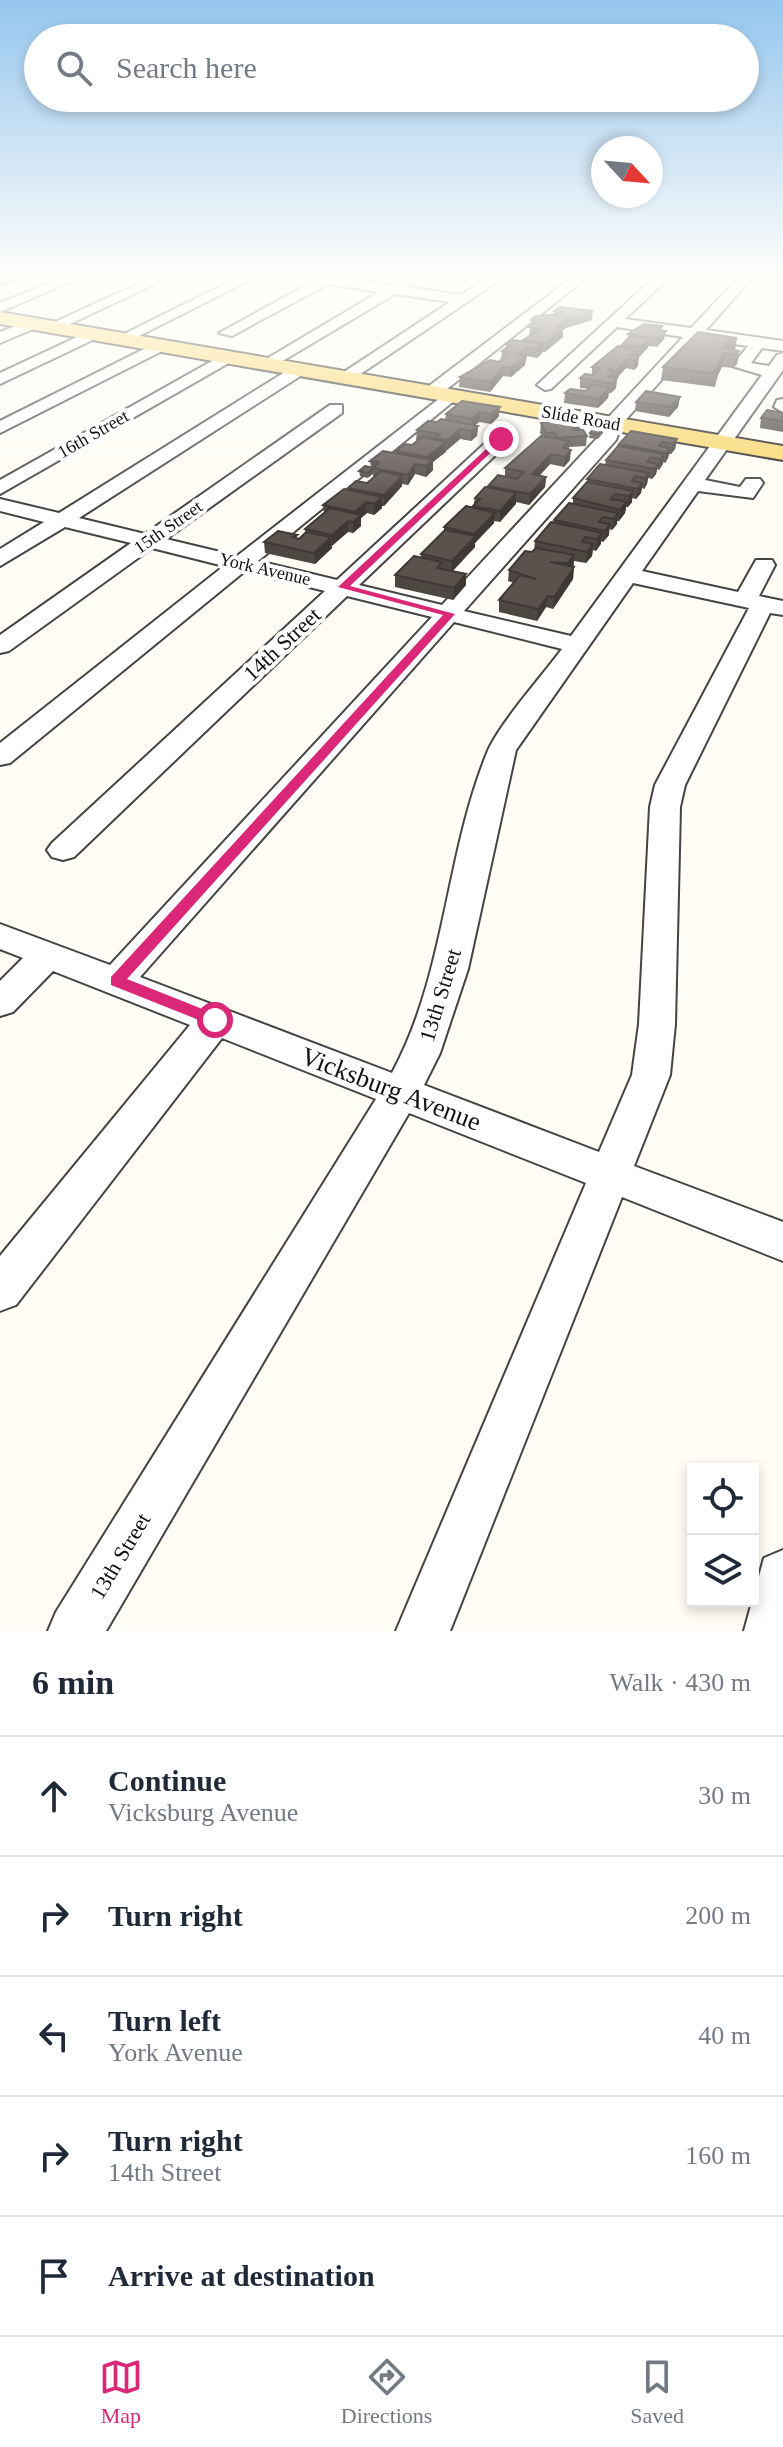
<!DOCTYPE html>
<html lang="en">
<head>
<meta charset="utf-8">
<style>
	:root { --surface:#fff; --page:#f6f6f7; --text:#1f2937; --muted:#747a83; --line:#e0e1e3; --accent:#db2777 }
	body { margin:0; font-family:"Times New Roman",serif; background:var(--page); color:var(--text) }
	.controls { position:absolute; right:24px; bottom:24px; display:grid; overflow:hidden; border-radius:0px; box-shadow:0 4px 12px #0003 }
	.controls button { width:72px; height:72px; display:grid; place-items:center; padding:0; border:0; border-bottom:2px solid var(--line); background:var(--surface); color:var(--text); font:40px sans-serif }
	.compass { position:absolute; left:591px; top:136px; width:72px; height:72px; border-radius:50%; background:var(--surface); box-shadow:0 4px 12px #0003; rotate:116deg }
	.stop { position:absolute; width:24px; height:24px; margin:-18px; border:6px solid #db2777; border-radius:50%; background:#fff }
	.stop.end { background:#db2777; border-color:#fff; box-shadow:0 2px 8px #0008 }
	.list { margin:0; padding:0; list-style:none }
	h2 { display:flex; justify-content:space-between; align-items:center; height:104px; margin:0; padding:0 32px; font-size:34px }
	h2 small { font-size:26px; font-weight:400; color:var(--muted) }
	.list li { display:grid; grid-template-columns:52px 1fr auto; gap:24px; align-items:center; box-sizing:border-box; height:120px; padding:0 32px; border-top:2px solid var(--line) }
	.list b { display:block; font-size:30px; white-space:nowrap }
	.list p { margin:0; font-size:26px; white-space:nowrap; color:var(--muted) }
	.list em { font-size:26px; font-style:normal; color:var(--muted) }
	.icon { flex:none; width:44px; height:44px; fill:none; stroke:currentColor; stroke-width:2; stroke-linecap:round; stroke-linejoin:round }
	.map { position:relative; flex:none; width:783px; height:1631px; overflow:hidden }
	.search { position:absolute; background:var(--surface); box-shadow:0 4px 12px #0003; left:24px; right:24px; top:24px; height:88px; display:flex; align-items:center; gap:20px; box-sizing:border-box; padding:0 28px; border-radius:44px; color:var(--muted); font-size:30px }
	.sheet { height:704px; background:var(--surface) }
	nav { display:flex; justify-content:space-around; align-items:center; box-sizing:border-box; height:112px; border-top:2px solid var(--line); background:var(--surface); font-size:22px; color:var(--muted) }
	nav a { display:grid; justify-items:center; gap:4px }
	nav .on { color:var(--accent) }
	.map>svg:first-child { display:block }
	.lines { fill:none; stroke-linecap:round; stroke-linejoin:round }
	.minor-casing { stroke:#444; stroke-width:4 }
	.major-casing { stroke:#222; stroke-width:4 }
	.minor { fill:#fff; fill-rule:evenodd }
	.major { fill:#f9d66b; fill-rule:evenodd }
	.wall { fill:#4d4742 }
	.shaded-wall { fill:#3f3936 }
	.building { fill:#5a524d; stroke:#3f3936; stroke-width:2 }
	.route { fill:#db2777 }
	.labels { text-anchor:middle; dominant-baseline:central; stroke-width:8; stroke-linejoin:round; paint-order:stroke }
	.far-street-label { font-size:18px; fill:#111; stroke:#fff }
	.street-label { font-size:22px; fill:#111; stroke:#fff }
	.near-street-label { font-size:26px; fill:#111; stroke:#fff }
</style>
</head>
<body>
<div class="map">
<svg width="783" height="1631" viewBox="0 0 783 1631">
	<rect width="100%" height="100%" fill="#fffdf5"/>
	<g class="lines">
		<g class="minor-casing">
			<g id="minor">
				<path d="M66 276H84L0 312V303Z"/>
				<path d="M155 276H172L57 330 44 327Z"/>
				<path d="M241 276H258L127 342 114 339Z"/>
				<path d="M323 276 391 285 407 276H423L407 287 461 295 490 276H506L347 383 341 382V374L450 302 395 294 269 369 261 364 263 361 379 292 328 284 232 336 219 333Z"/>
				<path d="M574 276H589L437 397H425V389Z"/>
				<path d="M656 276H671L625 319 691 328 740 276H754L706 330 783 341V351L762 348 751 363 769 366 777 355 783 353V370L705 480 740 487 746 479H760L763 483 753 498 698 491 642 571 738 592 756 560H772L775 565 759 596 783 601V615L770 613 685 785 680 807 675 1024 670 1075 634 1166 783 1222V1261L622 1197 450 1631H396L586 1183 409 1113 106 1631H48L56 1612 376 1099 222 1038 16 1305 0 1311V1256L190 1025 53 971 13 1012 0 1016V981L23 958 0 949V924L110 965 432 617 347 596 74 857 63 860 52 857 47 850 52 843 325 591 245 571 10 763 0 765V743L224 566 152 548 9 651 0 653V635L131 543 65 527 0 566V549L44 522 0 511V499L59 513 293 367H305V373L79 518 145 534 330 405H342V413L166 539 237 556 449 391 458 396 455 400 258 561 337 580 494 435H508V443L359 585 442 605 600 435 606 420 683 337 617 327 551 389 545 390 537 385ZM698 339 748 346 732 366 762 375 571 636 464 611 616 440 621 425ZM633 583 749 608 655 785 650 807 639 1024 632 1075 599 1152 424 1085 440 1053 468 969 516 750ZM454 622 562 649C543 675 498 725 487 753 445 856 446 973 392 1073L140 977Z"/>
				<path d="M33 319 41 324 38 327 0 343V332Z"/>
				<path d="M94 329 99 331V337L0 384V373Z"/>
				<path d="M160 341 168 346 166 349 0 433V421Z"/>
				<path d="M228 352 236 357 234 360 0 494V480Z"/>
				<path d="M783 399V412L774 407 777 400Z"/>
				<path d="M783 1550V1631H744L764 1558Z"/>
			</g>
		</g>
		<g class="major-casing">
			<path id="major" d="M0 312 783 446V460L0 324Z"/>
		</g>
		<use href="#minor" class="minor"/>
		<use href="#major" class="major"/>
	</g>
	<g class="wall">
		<path d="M0 276H34L25 279 15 278 16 280 0 287Z"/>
		<path d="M554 311 592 320 566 328 563 330V337L545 352H542V353L537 358 527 356 525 365 511 377 503 376 490 392 459 387 460 377 499 362 501 360 502 351 506 348V344L523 341V340L529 336 531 320 554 315Z"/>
		<path d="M662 326 661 330 664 339 657 347 649 346 640 356 633 355 638 366 634 370 626 368 617 378 616 388 611 393H609L608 398 598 408 564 403 565 393 586 391 588 389 580 388V378L592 375V367L621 347 622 345 628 338V334Z"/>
		<path d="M735 350 739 351 737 364 733 368 722 367 718 375 715 387 661 380 663 367Z"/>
		<path d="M680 397 678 407 669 417 635 411 636 402Z"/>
		<path d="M462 401 499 416 491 424 479 422 475 425 478 426 477 436 471 441 460 439 433 462V470L426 477 415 474 408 485 402 484V486L384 506H382V508L374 515 367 513 361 518V526L353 533 348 532 331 546 332 548 315 564 265 553 264 542 297 535V538L299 539 305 533V529L324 514 323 505 348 490V488L367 483 373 478V474L368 478 360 476 359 471 371 467 370 461 396 453V451L412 445 418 440H416L417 430 445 420 446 414Z"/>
		<path d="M783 413V432L760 428 761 418Z"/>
		<path d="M541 423 580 430 587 436 586 446 569 447 570 460 564 467 550 464 539 476 546 477 545 487 529 505 516 502 500 522 494 521V523L475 543V547L453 571 466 574V585L453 600 395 587V575L421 557V554L444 531V527L473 508 475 498 488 488V486L505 476V468L542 436 540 433Z"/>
		<path d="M603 428V433L598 439 589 438 590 433Z"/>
		<path d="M677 439 675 449 671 454H669L668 458 665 463 663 462 659 470 657 469 656 474 652 479 648 478 647 484 644 489 642 488 641 493 636 499 632 498V502L628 507H626L625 513 619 521H617V524L612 530 609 529V535L603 542 601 541 596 551 593 550 592 556 586 563 574 561 573 579 553 609 546 607 537 621 499 612V600L514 583 508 581 509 570 532 552 534 550 535 541 553 523 554 520 573 504V498L587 482V479L605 465 606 460 619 444Z"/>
	</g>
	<g class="shaded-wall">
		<path d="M0 276H15L16 280 0 287Z"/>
		<path d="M593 311 592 320 566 328 563 330V337L545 352V343L557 327 567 319Z"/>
		<path d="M666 331 664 339 657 347 658 338Z"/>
		<path d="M737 338 735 351 724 353 722 367 718 375 714 373 723 348 730 339Z"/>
		<path d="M650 339 648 348 640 356 641 347Z"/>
		<path d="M543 344 542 353 537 358 538 349Z"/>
		<path d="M527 347 525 365 511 377V368L518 355Z"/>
		<path d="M739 351 737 364 733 368 735 355Z"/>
		<path d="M639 356 638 366 634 370 635 361Z"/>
		<path d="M627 359 626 368 615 380 616 371Z"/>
		<path d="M503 367V376L490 392 491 382Z"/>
		<path d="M617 378 616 388 611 393 612 384Z"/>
		<path d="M609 388 608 398 598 408 599 399Z"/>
		<path d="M680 397 678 407 669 417 671 407Z"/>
		<path d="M500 407 499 416 491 424V414Z"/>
		<path d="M480 412 479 422 471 429 472 419Z"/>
		<path d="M581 422 580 432 571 436 572 426Z"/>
		<path d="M478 426 477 436 471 441V431Z"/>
		<path d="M460 429V439L447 450 448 440Z"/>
		<path d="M677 439 675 449 671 454 673 444Z"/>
		<path d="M446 442V452L433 462V470L426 477 427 457Z"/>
		<path d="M670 448 668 458 665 463 666 453Z"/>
		<path d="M571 450 570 460 564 467 565 457Z"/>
		<path d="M551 454 550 464 531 485 532 474Z"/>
		<path d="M664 454 663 464 659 470 660 459Z"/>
		<path d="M415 464V474L408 485V475Z"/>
		<path d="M658 464 656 474 652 479 654 469Z"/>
		<path d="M649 473 647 484 644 489 645 478Z"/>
		<path d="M402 476V486L384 506V495Z"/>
		<path d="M546 477 545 487 529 505 530 494Z"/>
		<path d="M642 483 641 493 636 499 638 489Z"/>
		<path d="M633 491 632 502 628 507 629 496Z"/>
		<path d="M516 493V504L500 522V511Z"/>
		<path d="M382 497V508L374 515V504Z"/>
		<path d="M366 502 367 513 361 518V526L353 533V522L355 520V512Z"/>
		<path d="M627 502 625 513 619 521 620 510Z"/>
		<path d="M495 513 494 523 475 543V547L451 572 452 561 474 538V534Z"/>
		<path d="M618 513 617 524 612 530 614 519Z"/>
		<path d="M348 521V532L332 546V535Z"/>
		<path d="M610 524 609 535 603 542 605 531Z"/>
		<path d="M602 533 601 544 596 551 597 539Z"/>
		<path d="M331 537 332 548 315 564 314 553Z"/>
		<path d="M593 544 592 556 586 563 587 552Z"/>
		<path d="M574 555 573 567 567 574 568 563Z"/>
		<path d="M574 567 573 579 553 609 554 597Z"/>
		<path d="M466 574V585L453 600 454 588Z"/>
		<path d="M548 596 546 607 537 621 538 609Z"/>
	</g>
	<g class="building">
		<path d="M560 307 593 311 567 319 557 327 563 328 545 343 523 340 540 329 529 327 538 321 531 320 536 316 559 314 562 312 554 311Z"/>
		<path d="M644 324 662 326 658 330 666 331 658 338 628 334Z"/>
		<path d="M698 332 737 338 730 339 723 348 739 351 735 355 724 353 714 372 718 374 663 367Z"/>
		<path d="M630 336 650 339 641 347 622 345Z"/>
		<path d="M512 340 543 344 538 349 527 347 518 355 526 356 511 368 503 367 491 382 460 377 490 360 499 362 509 352 502 351 510 345 506 344Z"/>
		<path d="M618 346 630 348 634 352 631 355 639 356 635 361 627 359 616 371 607 369 614 372 609 377 617 378 612 384 580 378 585 374 593 375 600 368 592 367Z"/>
		<path d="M592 385 609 388 599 399 565 393 570 389 586 391Z"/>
		<path d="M646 391 680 397 671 407 636 402Z"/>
		<path d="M462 401 500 407 491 414 480 412 472 419 446 414Z"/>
		<path d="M767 410 783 413V421L761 418Z"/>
		<path d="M441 419 478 426 471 431 460 429 448 440 435 438 440 434 417 430 428 421 437 422Z"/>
		<path d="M568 419 581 422 572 426 574 430H583L587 436 558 438 555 433H546L541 423Z"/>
		<path d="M595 427 603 428 599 434 590 433Z"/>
		<path d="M631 431 677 439 673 444 662 442 659 446 670 448 666 453 619 444Z"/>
		<path d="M541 436 569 441 563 448 571 450 565 457 551 454 532 474 546 477 530 494 488 486 498 475 517 479 524 472 505 468Z"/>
		<path d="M422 437 446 442 427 457 396 451 405 444 412 445Z"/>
		<path d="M618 446 664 454 660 459 650 457 647 462 658 464 654 469 606 460Z"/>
		<path d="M383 451 433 460 426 466 415 464 408 475 373 468 379 462 370 461Z"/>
		<path d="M600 464 649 473 645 478 635 476 632 481 642 483 638 489 587 479Z"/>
		<path d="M365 466 374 468 368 473 359 471Z"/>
		<path d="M381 471 402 476 384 495 348 488 356 481 367 483Z"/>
		<path d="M587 482 633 491 629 496 615 494 611 499 627 502 620 510 573 498Z"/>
		<path d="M485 487 516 493 500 511 473 506 480 499 475 498Z"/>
		<path d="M344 489 382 497 374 504 366 502 355 512 323 505Z"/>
		<path d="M569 503 618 513 614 519 603 517 599 522 610 524 605 531 554 520Z"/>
		<path d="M466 506 495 513 474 534 444 527Z"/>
		<path d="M330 508 361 515 353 522 348 521 332 535 305 529Z"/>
		<path d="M551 522 602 533 597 539 585 537 582 542 593 544 587 552 535 541Z"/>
		<path d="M445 530 476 536 452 561 421 554Z"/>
		<path d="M278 531 297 535 293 537 299 539 306 532 331 537 314 553 264 542Z"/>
		<path d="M536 548 574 555 568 563 550 562 574 567 554 597 548 596 538 609 499 600 520 575 536 579 509 570 525 551 532 552Z"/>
		<path d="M414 556 442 562 437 568 466 574 454 588 395 575Z"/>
	</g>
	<linearGradient id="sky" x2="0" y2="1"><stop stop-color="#95c6ee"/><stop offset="0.55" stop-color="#fffefa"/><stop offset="1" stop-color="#fffefa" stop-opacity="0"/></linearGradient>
	<rect width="783" height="504" fill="url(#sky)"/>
	<path class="route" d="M498 438 505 439 350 586 455 614 127 979 220 1016V1024H209L111 985V977L443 615 338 587Z"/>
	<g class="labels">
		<g class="far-street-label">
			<text transform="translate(581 418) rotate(10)">Slide Road</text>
			<text transform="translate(93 434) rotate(-30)">16th Street</text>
			<text transform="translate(168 527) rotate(-35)">15th Street</text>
			<text transform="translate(265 569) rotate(13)">York Avenue</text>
		</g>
		<g class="street-label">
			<text transform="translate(282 644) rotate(-43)">14th Street</text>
			<text transform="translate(440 995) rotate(-73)">13th Street</text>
			<text transform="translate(120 1556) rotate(-59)">13th Street</text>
		</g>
		<g class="near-street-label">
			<text transform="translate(391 1089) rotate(21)">Vicksburg Avenue</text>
		</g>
	</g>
</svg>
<div class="controls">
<button><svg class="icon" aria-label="locate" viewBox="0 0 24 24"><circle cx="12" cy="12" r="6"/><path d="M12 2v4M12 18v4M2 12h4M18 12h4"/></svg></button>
<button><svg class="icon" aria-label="layers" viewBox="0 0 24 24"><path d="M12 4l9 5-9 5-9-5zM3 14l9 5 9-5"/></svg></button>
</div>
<svg class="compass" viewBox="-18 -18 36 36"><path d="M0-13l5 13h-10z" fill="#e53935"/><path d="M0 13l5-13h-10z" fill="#747a83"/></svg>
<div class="stop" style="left:215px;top:1020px"></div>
<div class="stop end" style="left:501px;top:439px"></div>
<div class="search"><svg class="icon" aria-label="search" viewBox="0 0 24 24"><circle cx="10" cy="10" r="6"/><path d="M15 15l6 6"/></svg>Search here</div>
</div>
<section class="sheet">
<h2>6 min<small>Walk · 430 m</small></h2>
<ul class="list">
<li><svg class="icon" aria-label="ahead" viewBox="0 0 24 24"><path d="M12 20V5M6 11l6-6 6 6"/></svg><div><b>Continue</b><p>Vicksburg Avenue</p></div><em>30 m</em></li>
<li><svg class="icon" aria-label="right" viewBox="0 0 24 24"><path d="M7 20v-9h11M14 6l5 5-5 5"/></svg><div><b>Turn right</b></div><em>200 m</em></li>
<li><svg class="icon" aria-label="left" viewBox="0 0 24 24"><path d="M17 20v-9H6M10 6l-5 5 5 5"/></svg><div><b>Turn left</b><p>York Avenue</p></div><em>40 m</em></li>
<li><svg class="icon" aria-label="right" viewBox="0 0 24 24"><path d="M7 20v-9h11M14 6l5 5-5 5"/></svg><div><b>Turn right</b><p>14th Street</p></div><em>160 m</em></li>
<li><svg class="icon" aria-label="arrive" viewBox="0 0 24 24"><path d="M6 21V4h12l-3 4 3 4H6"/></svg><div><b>Arrive at destination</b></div></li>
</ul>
</section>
<nav>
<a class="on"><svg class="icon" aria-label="map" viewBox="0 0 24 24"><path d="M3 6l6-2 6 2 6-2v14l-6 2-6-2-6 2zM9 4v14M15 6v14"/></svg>Map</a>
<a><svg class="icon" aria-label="directions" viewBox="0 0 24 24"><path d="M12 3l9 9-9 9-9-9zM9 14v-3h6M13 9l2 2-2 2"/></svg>Directions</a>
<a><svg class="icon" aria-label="saved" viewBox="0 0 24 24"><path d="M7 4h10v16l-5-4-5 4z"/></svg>Saved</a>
</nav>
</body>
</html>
